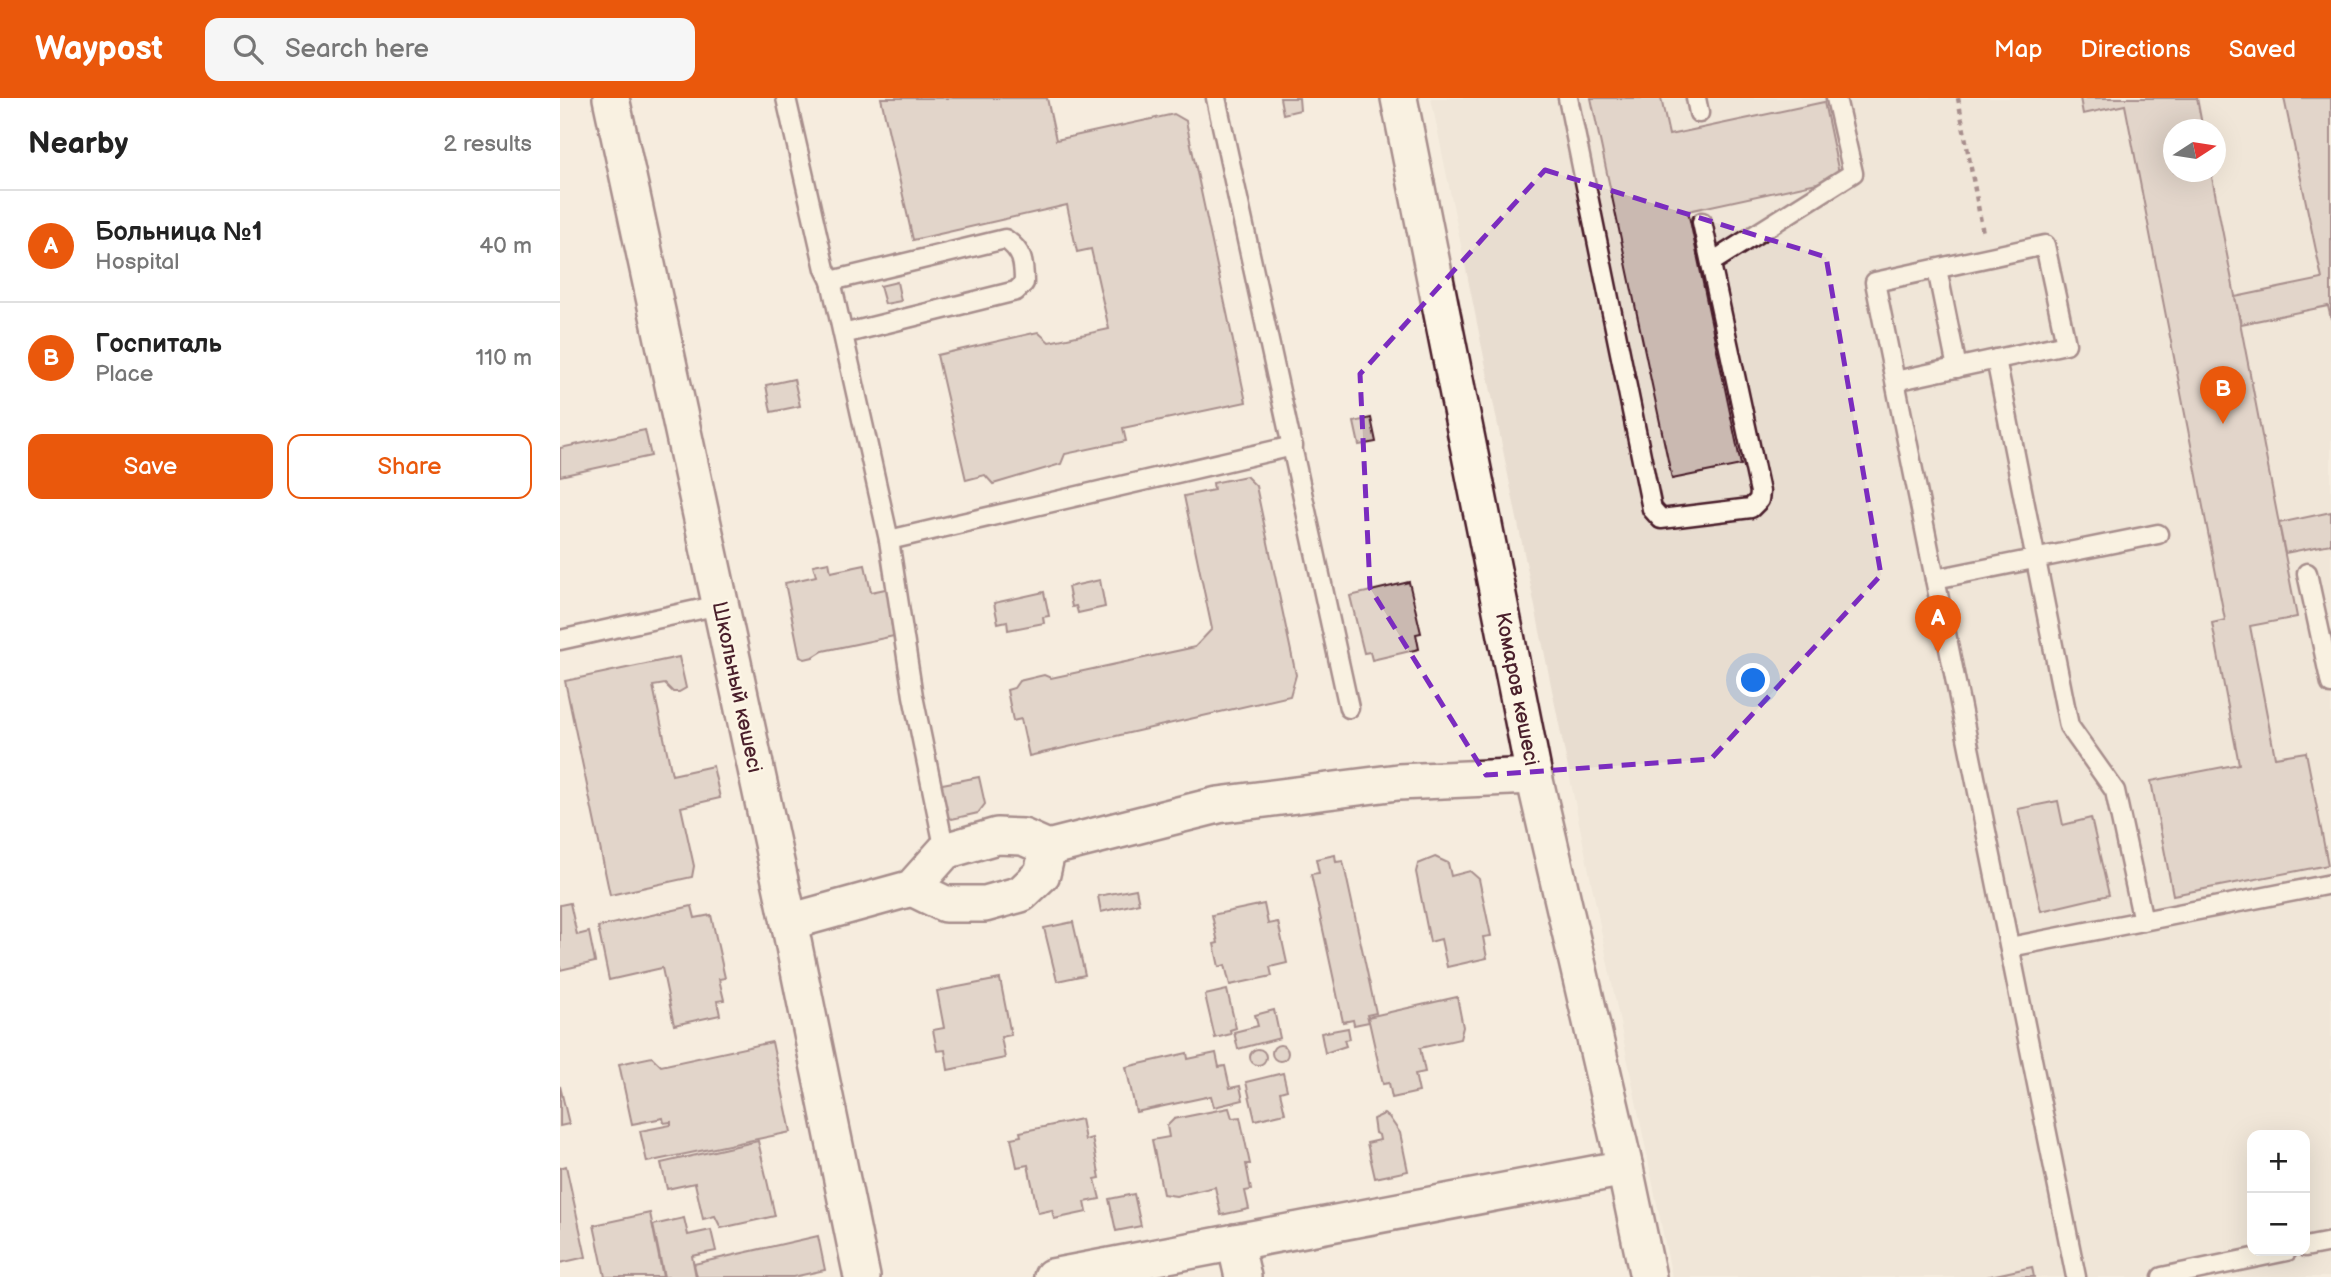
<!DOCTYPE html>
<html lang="en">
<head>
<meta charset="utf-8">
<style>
	:root { --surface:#fff; --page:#f6f6f6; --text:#222; --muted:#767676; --line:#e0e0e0; --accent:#ea580c }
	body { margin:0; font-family:"Balsamiq Sans",sans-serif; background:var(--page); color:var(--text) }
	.controls { position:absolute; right:21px; bottom:21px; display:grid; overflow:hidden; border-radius:14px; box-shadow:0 7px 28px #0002 }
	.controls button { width:63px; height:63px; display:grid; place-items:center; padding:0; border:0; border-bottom:2px solid var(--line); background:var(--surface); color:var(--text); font:35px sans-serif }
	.compass { position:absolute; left:1603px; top:21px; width:63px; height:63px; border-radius:50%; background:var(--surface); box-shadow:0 7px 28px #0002; rotate:78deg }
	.you { position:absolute; left:1194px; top:583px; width:24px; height:24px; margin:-18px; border:5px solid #fff; border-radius:50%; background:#1a73e8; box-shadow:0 0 0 10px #1a73e833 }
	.badge { display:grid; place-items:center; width:46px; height:46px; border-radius:50%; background:var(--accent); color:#fff; font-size:23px; font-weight:700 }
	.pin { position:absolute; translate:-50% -58px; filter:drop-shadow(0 2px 4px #0008) }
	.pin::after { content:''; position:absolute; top:37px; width:24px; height:21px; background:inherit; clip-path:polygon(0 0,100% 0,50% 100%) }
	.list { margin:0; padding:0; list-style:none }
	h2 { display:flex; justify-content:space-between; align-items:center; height:91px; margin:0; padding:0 28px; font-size:30px }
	h2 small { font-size:23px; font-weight:400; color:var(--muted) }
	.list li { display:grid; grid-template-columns:46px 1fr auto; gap:21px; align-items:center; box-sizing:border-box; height:112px; padding:0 28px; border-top:2px solid var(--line) }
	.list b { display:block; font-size:26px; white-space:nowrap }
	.list p { margin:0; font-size:23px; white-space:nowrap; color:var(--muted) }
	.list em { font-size:23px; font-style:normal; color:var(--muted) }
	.actions { display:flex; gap:14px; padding:21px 28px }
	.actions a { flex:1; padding:16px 0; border:2px solid var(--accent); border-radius:14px; text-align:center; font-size:24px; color:var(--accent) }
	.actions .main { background:var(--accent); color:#fff }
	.icon { flex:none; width:38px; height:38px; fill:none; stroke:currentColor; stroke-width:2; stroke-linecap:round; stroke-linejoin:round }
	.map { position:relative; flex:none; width:1771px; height:1179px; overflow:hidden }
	header { display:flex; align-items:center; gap:42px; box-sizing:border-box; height:98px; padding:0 35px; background:var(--accent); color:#fff }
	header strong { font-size:33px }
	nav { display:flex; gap:38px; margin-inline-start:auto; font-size:24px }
	.search { width:490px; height:63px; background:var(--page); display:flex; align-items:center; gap:18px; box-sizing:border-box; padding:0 24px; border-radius:14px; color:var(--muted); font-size:26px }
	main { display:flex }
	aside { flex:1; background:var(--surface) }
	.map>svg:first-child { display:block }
	.built { fill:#e8ddd0; fill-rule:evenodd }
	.building { fill:#cab9b1; stroke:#4a1f2b; stroke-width:2 }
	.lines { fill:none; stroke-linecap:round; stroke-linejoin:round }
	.service-casing { stroke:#4a1f2b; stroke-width:23 }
	.minor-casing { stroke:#4a1f2b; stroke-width:40 }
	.path { stroke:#4a1f2b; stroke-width:4.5; stroke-dasharray:5 5; stroke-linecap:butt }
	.service { stroke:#fcf5e5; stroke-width:18 }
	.minor { stroke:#fcf5e5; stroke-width:35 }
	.marked { fill:none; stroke:#7b2cbf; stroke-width:5; stroke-dasharray:14 9; stroke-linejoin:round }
	.labels { text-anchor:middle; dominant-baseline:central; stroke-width:5; stroke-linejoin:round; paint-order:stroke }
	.street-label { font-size:21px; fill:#4a1f2b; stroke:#fcf5e5 }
</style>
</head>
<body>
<header>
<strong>Waypost</strong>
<div class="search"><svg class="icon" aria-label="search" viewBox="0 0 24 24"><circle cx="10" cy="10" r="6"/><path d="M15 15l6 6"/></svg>Search here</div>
<nav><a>Map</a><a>Directions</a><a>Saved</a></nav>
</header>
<main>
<aside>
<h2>Nearby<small>2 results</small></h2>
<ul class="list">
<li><span class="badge">A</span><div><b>Больница №1</b><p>Hospital</p></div><em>40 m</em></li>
<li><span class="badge">B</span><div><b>Госпиталь</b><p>Place</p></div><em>110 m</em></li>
</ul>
<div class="actions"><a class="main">Save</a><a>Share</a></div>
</aside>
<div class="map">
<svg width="1771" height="1179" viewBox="0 0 1771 1179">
	<rect width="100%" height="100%" fill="#f5ecde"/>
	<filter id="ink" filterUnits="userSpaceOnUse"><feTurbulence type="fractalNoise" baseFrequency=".0143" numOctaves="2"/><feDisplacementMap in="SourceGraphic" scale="14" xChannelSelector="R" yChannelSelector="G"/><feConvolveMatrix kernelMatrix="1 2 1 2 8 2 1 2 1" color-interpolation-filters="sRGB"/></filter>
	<g filter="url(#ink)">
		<path class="built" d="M871 0H1771V1179H1112ZM1614 32H1656V74H1614ZM1692 1037H1745V1153H1692Z"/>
		<g class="building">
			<path d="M321 0H487L496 42 614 16 626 23 686 304 563 330 566 343 505 356 501 366 433 386 425 377 406 382 377 257 478 234 489 244 549 231 531 151 517 154 507 107 353 142Z"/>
			<path d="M720 0H739L740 12 723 16Z"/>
			<path d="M1031 0H1101L1109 37 1264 4 1280 80 1128 113 1181 367 1112 381Z"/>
			<path d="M1520 0H1637L1643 32H1614V74H1651L1737 519 1690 528 1715 659 1746 654 1768 767 1613 797 1591 683 1679 666 1652 525 1665 522 1565 7 1523 16Z"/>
			<path d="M1724 0H1771V221L1768 208 1681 226 1675 199 1762 181Z"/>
			<path d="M337 184 341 203 325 206 320 188Z"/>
			<path d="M234 281 240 308 211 314 206 287Z"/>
			<path d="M811 320 816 344 799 347 794 324Z"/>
			<path d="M85 332 91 358 0 378V350Z"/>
			<path d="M686 378 696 388 736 577 730 598 469 658 461 621 453 623 447 592 454 590 459 583 484 577 491 580 635 549 652 531 624 398 654 392 653 385Z"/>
			<path d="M1771 414V446L1725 455 1719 425Z"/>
			<path d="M269 464 271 474 305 467 311 494 330 490 336 518 330 519 334 538 263 553 253 559 245 561 240 559 225 485 256 478 253 467Z"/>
			<path d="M540 482 545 509 518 515 516 508 512 509 508 489Z"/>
			<path d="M849 484 861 535 856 536 859 551 812 562 810 554 804 555 790 498Z"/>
			<path d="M484 494 489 518 483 519 484 525 448 532 447 523 438 525 434 505Z"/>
			<path d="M119 559 126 590 119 594H113L105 586 93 588 112 677 153 668 160 700 121 709 134 768 132 779 50 797 5 583Z"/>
			<path d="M419 679 425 706 418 715 392 721 384 717 377 687Z"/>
			<path d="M1498 703 1503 727 1531 720 1549 797 1481 813 1458 711Z"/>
			<path d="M775 757 776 764 783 763 816 915 807 917 809 924 794 927 793 922 783 924 751 776 759 775 756 761Z"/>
			<path d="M875 759 888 765 891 778 910 773 919 781 931 838 923 839 927 860 887 869 881 841 870 844 856 774 858 766Z"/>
			<path d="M576 791 579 805 541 814 538 798Z"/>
			<path d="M10 805 17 837 29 834 35 864 0 872V807Z"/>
			<path d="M704 806 708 826 718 824 727 865 710 869 712 878 670 887 665 867 659 869 654 846 658 845 652 817Z"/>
			<path d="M132 808 135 820 151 817 165 880 159 881 164 902 157 903 160 917 114 927 102 870 49 882 38 829Z"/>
			<path d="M513 824 525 877 497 883 484 830Z"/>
			<path d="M440 881 451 937 441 939 445 960 388 972 385 952 377 953 373 932 384 930 377 893Z"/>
			<path d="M667 892 676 930 670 932 671 936 655 940 645 897Z"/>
			<path d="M897 899 903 929 900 941 860 950 865 974 855 976 859 994 832 1000 829 985 823 986 808 919Z"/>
			<path d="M714 912 720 940 678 951 674 934 698 928 695 917Z"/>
			<path d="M788 930 790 941 784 942 786 948 765 955 761 935Z"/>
			<path d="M212 944 231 1034 87 1064 80 1033 111 1027V1024L104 1025 103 1020 72 1026 59 966 92 959 101 968Z"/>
			<circle cx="720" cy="955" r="8"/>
			<circle cx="698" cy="959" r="8"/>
			<path d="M627 955 628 961 656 955 659 969 665 968 670 990 680 988 683 1002 654 1009 651 998 576 1014 566 969Z"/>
			<path d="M723 975 727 992 720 994 725 1015 695 1022 686 984Z"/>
			<path d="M0 988 9 1026 0 1028Z"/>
			<path d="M669 1010 672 1020 680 1019 690 1066H686L691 1092 685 1093 689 1111 661 1117 655 1089 616 1098 603 1096 592 1042 609 1039 607 1028 614 1021Z"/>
			<path d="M824 1016 829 1019 840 1035 848 1073 815 1080 807 1045 820 1042 819 1037 815 1035 813 1021Z"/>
			<path d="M521 1021 525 1042 532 1040 540 1080 535 1081 540 1101 525 1104 527 1114 494 1121 492 1112 478 1115 468 1067 457 1069 451 1040 461 1038 460 1034Z"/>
			<path d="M198 1043 215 1118 161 1130 155 1118 143 1121 135 1085 107 1091 101 1065Z"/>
			<path d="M6 1068 26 1159 0 1165V1070Z"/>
			<path d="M574 1096 581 1128 556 1133 549 1101Z"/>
			<path d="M90 1115 103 1179H45L34 1127Z"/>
			<path d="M124 1120 128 1137 151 1132 156 1153 132 1158 136 1179H104L93 1127Z"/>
			<path d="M258 1138 265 1172 233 1179H137L134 1166Z"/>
			<path d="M1472 1169 1474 1179H1426Z"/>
		</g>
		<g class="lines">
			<g class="service-casing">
				<g id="service">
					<path d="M226 0 265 171 271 183"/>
					<path d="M656 0 789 610"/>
					<path d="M1008 0 1092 411 1101 421 1191 410 1199 402 1200 394 1142 124"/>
					<path d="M1136 0 1139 15"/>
					<path d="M1152 164 1293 75 1276 0"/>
					<path d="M1377 171 1397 270"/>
					<path d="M283 236 456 193 464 185C464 165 463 153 445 141L271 183 329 442 353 598 385 753"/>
					<path d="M1436 261 1509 628 1555 693 1583 823"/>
					<path d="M1335 283 1506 246 1485 147 1315 184 1516 1179"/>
					<path d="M329 442 733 348"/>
					<path d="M1747 475 1771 586"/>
					<path d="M1375 481 1598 436"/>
					<path d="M0 542 159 507"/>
					<path d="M1450 849 1771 786"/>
					<path d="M1745 1149 1771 1144"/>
					<path d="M1602 1179 1727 1153"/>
				</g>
			</g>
			<g class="minor-casing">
				<g id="minor">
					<path d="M51 0 229 824 302 1179"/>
					<path d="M839 0 974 678 1065 1070 1088 1179"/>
					<path d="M352 790 385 806H425L461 796 482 776 488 750"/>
					<path d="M229 824 352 790 385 753 437 738 463 739 488 750 658 707 838 684 974 678"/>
					<path d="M675 1144 683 1179"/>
					<path d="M492 1179 1065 1070"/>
				</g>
			</g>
			<path class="path" d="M1398 0 1423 135"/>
			<use href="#service" class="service"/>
			<use href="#minor" class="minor"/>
		</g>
	</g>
	<path d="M0 0H1771V1179H0ZM985 72 1266 159 1321 477 1151 661 926 677 810 490 800 276Z" fill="#f5ecde" fill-opacity=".55" fill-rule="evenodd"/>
	<path class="marked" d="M985 72 1266 159 1321 477 1151 661 926 677 810 490 800 276Z"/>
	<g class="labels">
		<g class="street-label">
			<text transform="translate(177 589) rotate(78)">Школьный көшесі</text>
			<text transform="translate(957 591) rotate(79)">Комаров көшесі</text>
		</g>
	</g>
</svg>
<div class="controls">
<button>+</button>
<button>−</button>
</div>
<svg class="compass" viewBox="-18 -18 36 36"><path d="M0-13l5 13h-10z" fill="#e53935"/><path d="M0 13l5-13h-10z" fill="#767676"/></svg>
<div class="you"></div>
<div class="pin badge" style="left:1378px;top:555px">A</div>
<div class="pin badge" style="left:1663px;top:326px">B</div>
</div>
</main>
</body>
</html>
